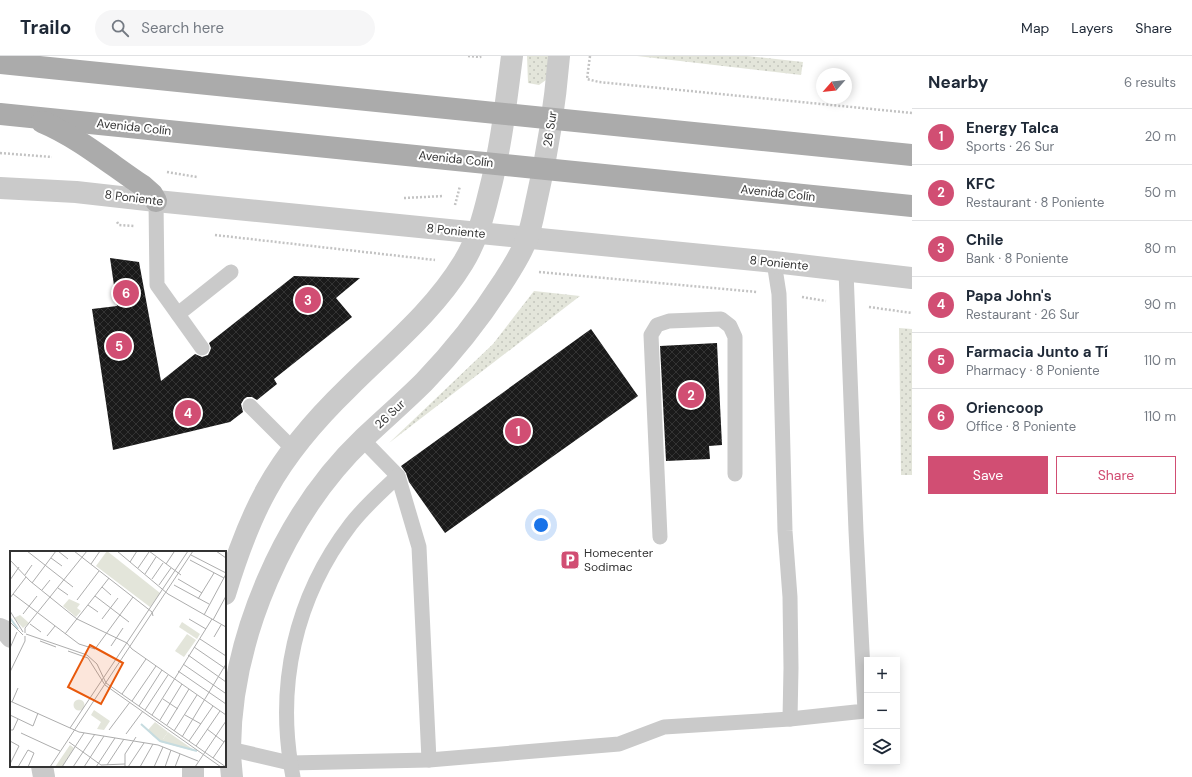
<!DOCTYPE html>
<html lang="en">
<head>
<meta charset="utf-8">
<style>
	:root { --surface:#fff; --page:#f6f6f7; --text:#1f2937; --muted:#747a83; --line:#e0e1e3; --accent:#d14e73 }
	body { margin:0; font-family:"DM Sans",sans-serif; background:var(--page); color:var(--text) }
	.controls { position:absolute; right:12px; bottom:12px; display:grid; overflow:hidden; border-radius:0px; box-shadow:0 2px 10px #0003 }
	.controls button { width:36px; height:36px; display:grid; place-items:center; padding:0; border:0; border-bottom:1px solid var(--line); background:var(--surface); color:var(--text); font:20px sans-serif }
	.compass { position:absolute; left:816px; top:12px; width:36px; height:36px; border-radius:50%; background:var(--surface); box-shadow:0 2px 10px #0003; rotate:242deg }
	.you { position:absolute; left:541px; top:469px; width:14px; height:14px; margin:-10px; border:3px solid #fff; border-radius:50%; background:#1a73e8; box-shadow:0 0 0 6px #1a73e833 }
	.badge { display:grid; place-items:center; width:26px; height:26px; border-radius:50%; background:var(--accent); color:#fff; font-size:13px; font-weight:700 }
	.pin { position:absolute; translate:-50% -50%; border:2px solid #fff; box-shadow:0 1px 4px #0006 }
	.list { margin:0; padding:0; list-style:none }
	h2 { display:flex; justify-content:space-between; align-items:center; height:52px; margin:0; padding:0 16px; font-size:17px }
	h2 small { font-size:13px; font-weight:400; color:var(--muted) }
	.list li { display:grid; grid-template-columns:26px 1fr auto; gap:12px; align-items:center; box-sizing:border-box; height:56px; padding:0 16px; border-top:1px solid var(--line) }
	.list b { display:block; font-size:15px; white-space:nowrap }
	.list p { margin:0; font-size:13px; white-space:nowrap; color:var(--muted) }
	.list em { font-size:13px; font-style:normal; color:var(--muted) }
	.actions { display:flex; gap:8px; padding:12px 16px }
	.actions a { flex:1; padding:9px 0; border:1px solid var(--accent); border-radius:0px; text-align:center; font-size:14px; color:var(--accent) }
	.actions .main { background:var(--accent); color:#fff }
	.icon { flex:none; width:22px; height:22px; fill:none; stroke:currentColor; stroke-width:2; stroke-linecap:round; stroke-linejoin:round }
	.map { position:relative; flex:none; width:912px; height:721px; overflow:hidden }
	header { display:flex; align-items:center; gap:24px; box-sizing:border-box; height:56px; padding:0 20px; background:var(--surface); border-bottom:1px solid var(--line) }
	header strong { font-size:19px }
	nav { display:flex; gap:22px; margin-inline-start:auto; font-size:14px }
	.search { width:280px; height:36px; background:var(--page); display:flex; align-items:center; gap:10px; box-sizing:border-box; padding:0 14px; border-radius:22px; color:var(--muted); font-size:15px }
	main { display:flex }
	aside { flex:1; background:var(--surface) }
	.map>svg:first-child { display:block }
	.grass { fill:url(#grass-dots) }
	.building { fill:url(#building-cross-hatch) }
	.lines { fill:none; stroke-linecap:round; stroke-linejoin:round }
	.path { stroke:#c3c3c3; stroke-width:2.5; stroke-dasharray:2 2; stroke-linecap:butt }
	.service { stroke:#cacaca; stroke-width:15 }
	.minor { stroke:#cacaca; stroke-width:22 }
	.tertiary { stroke:#cacaca; stroke-width:22 }
	.primary { stroke:#ababab; stroke-width:22 }
	.labels { text-anchor:middle; dominant-baseline:central; stroke-width:4; stroke-linejoin:round; paint-order:stroke }
	.street-label { font-size:12px; fill:#333; stroke:#fff }
	.poi-label { font-size:12px; fill:#333; stroke:#fff; text-anchor:start }
	.inset-river { fill:none; stroke:#c6dce0; stroke-width:2 }
	.inset-road { fill:none; stroke:#adadad; stroke-width:1 }
	.view { fill:#e8590c; fill-opacity:0.15; stroke:#e8590c; stroke-width:2 }
	.inset-edge { fill:none; stroke:#333; stroke-width:2 }
</style>
</head>
<body>
<header>
<strong>Trailo</strong>
<div class="search"><svg class="icon" aria-label="search" viewBox="0 0 24 24"><circle cx="10" cy="10" r="6"/><path d="M15 15l6 6"/></svg>Search here</div>
<nav><a>Map</a><a>Layers</a><a>Share</a></nav>
</header>
<main>
<div class="map">
<svg width="912" height="721" viewBox="0 0 912 721">
	<defs>
		<pattern id="grass-dots" width="8" height="8" patternUnits="userSpaceOnUse"><rect width="8" height="8" fill="#e3e5da"/><path d="M2 2h.1M6 6h.1" fill="none" stroke="#c3c5bc" stroke-width="1.8" stroke-linecap="round"/></pattern>
		<pattern id="building-cross-hatch" width="8" height="8" patternUnits="userSpaceOnUse"><rect width="8" height="8" fill="#1a1a1a"/><path d="M0 0l8 8M0 8l8-8" fill="none" stroke="#333"/></pattern>
	</defs>
	<rect width="100%" height="100%" fill="#fff"/>
	<g class="grass">
		<path d="M527 0H549L546 24 539 29 528 27Z"/>
		<path d="M637 0H747L803 6 801 19Z"/>
		<path d="M534 235 580 240 389 387 493 288Z"/>
		<path d="M899 272 912 273V419H901Z"/>
	</g>
	<g class="building">
		<path d="M110 202 139 206 161 325 195 298 202 301 208 299 210 295 211 292 209 287 294 220 360 222 336 242 352 261 274 323 277 328 257 344 252 341H247L244 343 241 348 243 356 230 366 113 394 92 253 117 250Z"/>
		<path d="M591 273 638 340 445 477 409 426 406 417 401 410Z"/>
		<path d="M717 287 722 389 709 390 710 403 666 405 660 290Z"/>
	</g>
	<g class="lines">
		<g class="path">
			<path d="M468 0 480 1 481 0"/>
			<path d="M590 0 587 23 599 26 912 57"/>
			<path d="M0 97 52 101"/>
			<path d="M167 116 197 121"/>
			<path d="M404 142 444 140"/>
			<path d="M455 149 460 130"/>
			<path d="M117 166 119 169 134 170"/>
			<path d="M215 179 435 204"/>
			<path d="M539 216 757 236"/>
			<path d="M802 241 826 245"/>
			<path d="M869 251 912 257"/>
		</g>
		<g class="service">
			<path d="M156 145 157 229 202 292"/>
			<path d="M774 206 779 238 785 475 790 541 791 612 790 663"/>
			<path d="M178 258 231 216"/>
			<path d="M250 350 293 393"/>
			<path d="M362 383 398 420 419 491 429 704"/>
			<path d="M660 481 651 279 657 269 669 265 721 263 730 270 735 281V418"/>
			<path d="M230 693 290 707 429 704 619 688 664 671 790 663 865 655 856 475 846 215"/>
			<path d="M293 721C275 630 295 541 351 468 365 450 382 435 398 420"/>
		</g>
		<g class="minor">
			<path d="M0 573 7 576 11 581"/>
			<path d="M42 710 44 721"/>
		</g>
		<g class="tertiary">
			<path d="M0 132 76 136 156 145 774 206 912 222"/>
			<path d="M225 538C236 502 249 465 267 433 288 395 317 362 348 332 388 292 433 256 463 207 477 184 483 162 489 137 501 92 506 46 512 0"/>
			<path d="M193 710V721"/>
			<path d="M232 721C231 711 230 702 230 692 231 582 284 458 364 382 384 363 405 345 424 326 454 295 480 262 503 226 512 212 522 197 527 182 532 170 534 155 537 142 548 95 555 48 559 0"/>
		</g>
		<g class="primary">
			<path d="M0 7 912 99"/>
			<path d="M0 58 912 150"/>
			<path d="M42 66C78 81 110 108 143 130L152 138 156 145"/>
		</g>
	</g>
	<defs>
		<g id="parking-square" transform="scale(1)"><rect x="-9" y="-9" width="18" height="18" rx="4" fill="#d14e73" stroke="#fff"/><path d="M-3.5-5.5H1a3.5 3.5 0 0 1 0 7H-1V5.5H-3.5ZM-1-3.4V-.6H.8a1.4 1.4 0 0 0 0-2.8Z" fill="#fff"/></g>
	</defs>
	<g fill-rule="evenodd">
		<use href="#parking-square" x="570" y="504"/>
	</g>
	<g class="labels">
		<g class="street-label">
			<text transform="translate(134 71) rotate(6)">Avenida Colín</text>
			<text transform="translate(550 73) rotate(-81)">26 Sur</text>
			<text transform="translate(456 103) rotate(6)">Avenida Colín</text>
			<text transform="translate(778 137) rotate(6)">Avenida Colín</text>
			<text transform="translate(134 142) rotate(7)">8 Poniente</text>
			<text transform="translate(456 175) rotate(6)">8 Poniente</text>
			<text transform="translate(779 207) rotate(6)">8 Poniente</text>
			<text transform="translate(390 358) rotate(-43)">26 Sur</text>
		</g>
		<g class="poi-label">
			<text x="584" y="497">Homecenter<tspan x="584" dy="14">Sodimac</tspan></text>
		</g>
	</g>
	<g transform="translate(10 495)">
		<rect width="216" height="216" fill="#fff"/>
		<path d="M63.5 154a5.5 5.5 0 1 1 11 0a5.5 5.5 0 1 1-11 0ZM84 159 100 170 94 179 87 178 91 171 81 164ZM145 171 158 181 153 188 184 199 151 191 143 185 138 179Z" fill="#e3e5da"/>
		<path d="M97 0 150 42 140 56 86 15ZM59 48 70 53 67 57 71 60 66 66 53 55ZM10 64 19 72 13 77 4 67ZM172 71 190 83 187 88 169 76ZM177 83 186 89 174 106 165 100ZM158 181 184 199V200L151 191ZM60 194 64 197 52 216H45Z" fill="#e3e5da"/>
		<path class="inset-river" d="M0 67 8 78M131 173 150 190 187 200"/>
		<path class="inset-road" d="M17 0 63 36M48 0 58 8M64 0 142 61 143 65M107 0 158 43 216 76M139 0 171 24M206 0 216 7M181 4 216 22M41 7 52 15M0 9 20 30 67 68 117 92 122 98 216 164M180 9 214 27M120 11 127 0M81 13 90 0M156 13 164 1M128 17 139 1M135 23 146 6M15 24 22 14M142 28 153 12M168 28 192 42M0 29 9 16M22 32 46 0M149 34 161 17M164 34 199 53M92 36 101 44M48 37 58 44M32 39 40 29M3 43 69 93 85 98 123 46M85 45 119 71M0 47 16 26M188 48 204 22M67 49 89 20M78 54 88 61M0 60 13 81M13 63 27 45M194 64 216 23M92 68 108 47M179 68 196 78M203 69 216 45M0 71 13 84M20 73 31 81M15 82V77L77 0M16 83 77 104 87 113 96 132 216 216M55 83 99 27M37 85 45 75M204 86 211 74M190 88 216 105M30 90 46 96M101 95 113 77M184 96 216 118M0 97 7 81M58 100 78 107 95 134 211 216M178 104 216 131M173 113 215 142M168 120 216 153M0 121 15 90V85M112 143 136 108M153 148 168 158M0 150 69 181 148 194 188 210M122 150 146 115M2 151 8 137M129 155 152 119M135 159 158 124M0 164 23 175 28 162M142 164 202 68M175 164 191 173M150 169 172 133M157 174 179 138M60 177 178 0M197 178 214 191M0 179H3L8 168M99 179 120 151M164 180 187 144M11 182 50 200M116 183 133 160M172 186 216 113M0 190 9 195 0 213M179 190 203 155M59 191 91 214 115 213M186 195 210 160M203 207 216 188M97 214 114 188M8 216 18 199 24 202 18 216M40 216 183 0M52 216 74 182M63 216 85 183M74 216 94 185M86 216 105 187M115 216V203L126 186M118 216 134 192M130 216 143 193M144 216 153 196M155 216 161 199M165 216 170 203M185 216 216 170"/>
		<path class="view" d="M80 94 113 112 91 153 58 136Z"/>
		<rect width="216" height="216" class="inset-edge"/>
	</g>
</svg>
<div class="controls">
<button>+</button>
<button>−</button>
<button><svg class="icon" aria-label="layers" viewBox="0 0 24 24"><path d="M12 4l9 5-9 5-9-5zM3 14l9 5 9-5"/></svg></button>
</div>
<svg class="compass" viewBox="-18 -18 36 36"><path d="M0-13l5 13h-10z" fill="#e53935"/><path d="M0 13l5-13h-10z" fill="#747a83"/></svg>
<div class="you"></div>
<div class="pin badge" style="left:518px;top:375px">1</div>
<div class="pin badge" style="left:691px;top:339px">2</div>
<div class="pin badge" style="left:308px;top:244px">3</div>
<div class="pin badge" style="left:188px;top:357px">4</div>
<div class="pin badge" style="left:119px;top:290px">5</div>
<div class="pin badge" style="left:126px;top:237px">6</div>
</div>
<aside>
<h2>Nearby<small>6 results</small></h2>
<ul class="list">
<li><span class="badge">1</span><div><b>Energy Talca</b><p>Sports · 26 Sur</p></div><em>20 m</em></li>
<li><span class="badge">2</span><div><b>KFC</b><p>Restaurant · 8 Poniente</p></div><em>50 m</em></li>
<li><span class="badge">3</span><div><b>Chile</b><p>Bank · 8 Poniente</p></div><em>80 m</em></li>
<li><span class="badge">4</span><div><b>Papa John's</b><p>Restaurant · 26 Sur</p></div><em>90 m</em></li>
<li><span class="badge">5</span><div><b>Farmacia Junto a Tí</b><p>Pharmacy · 8 Poniente</p></div><em>110 m</em></li>
<li><span class="badge">6</span><div><b>Oriencoop</b><p>Office · 8 Poniente</p></div><em>110 m</em></li>
</ul>
<div class="actions"><a class="main">Save</a><a>Share</a></div>
</aside>
</main>
</body>
</html>
